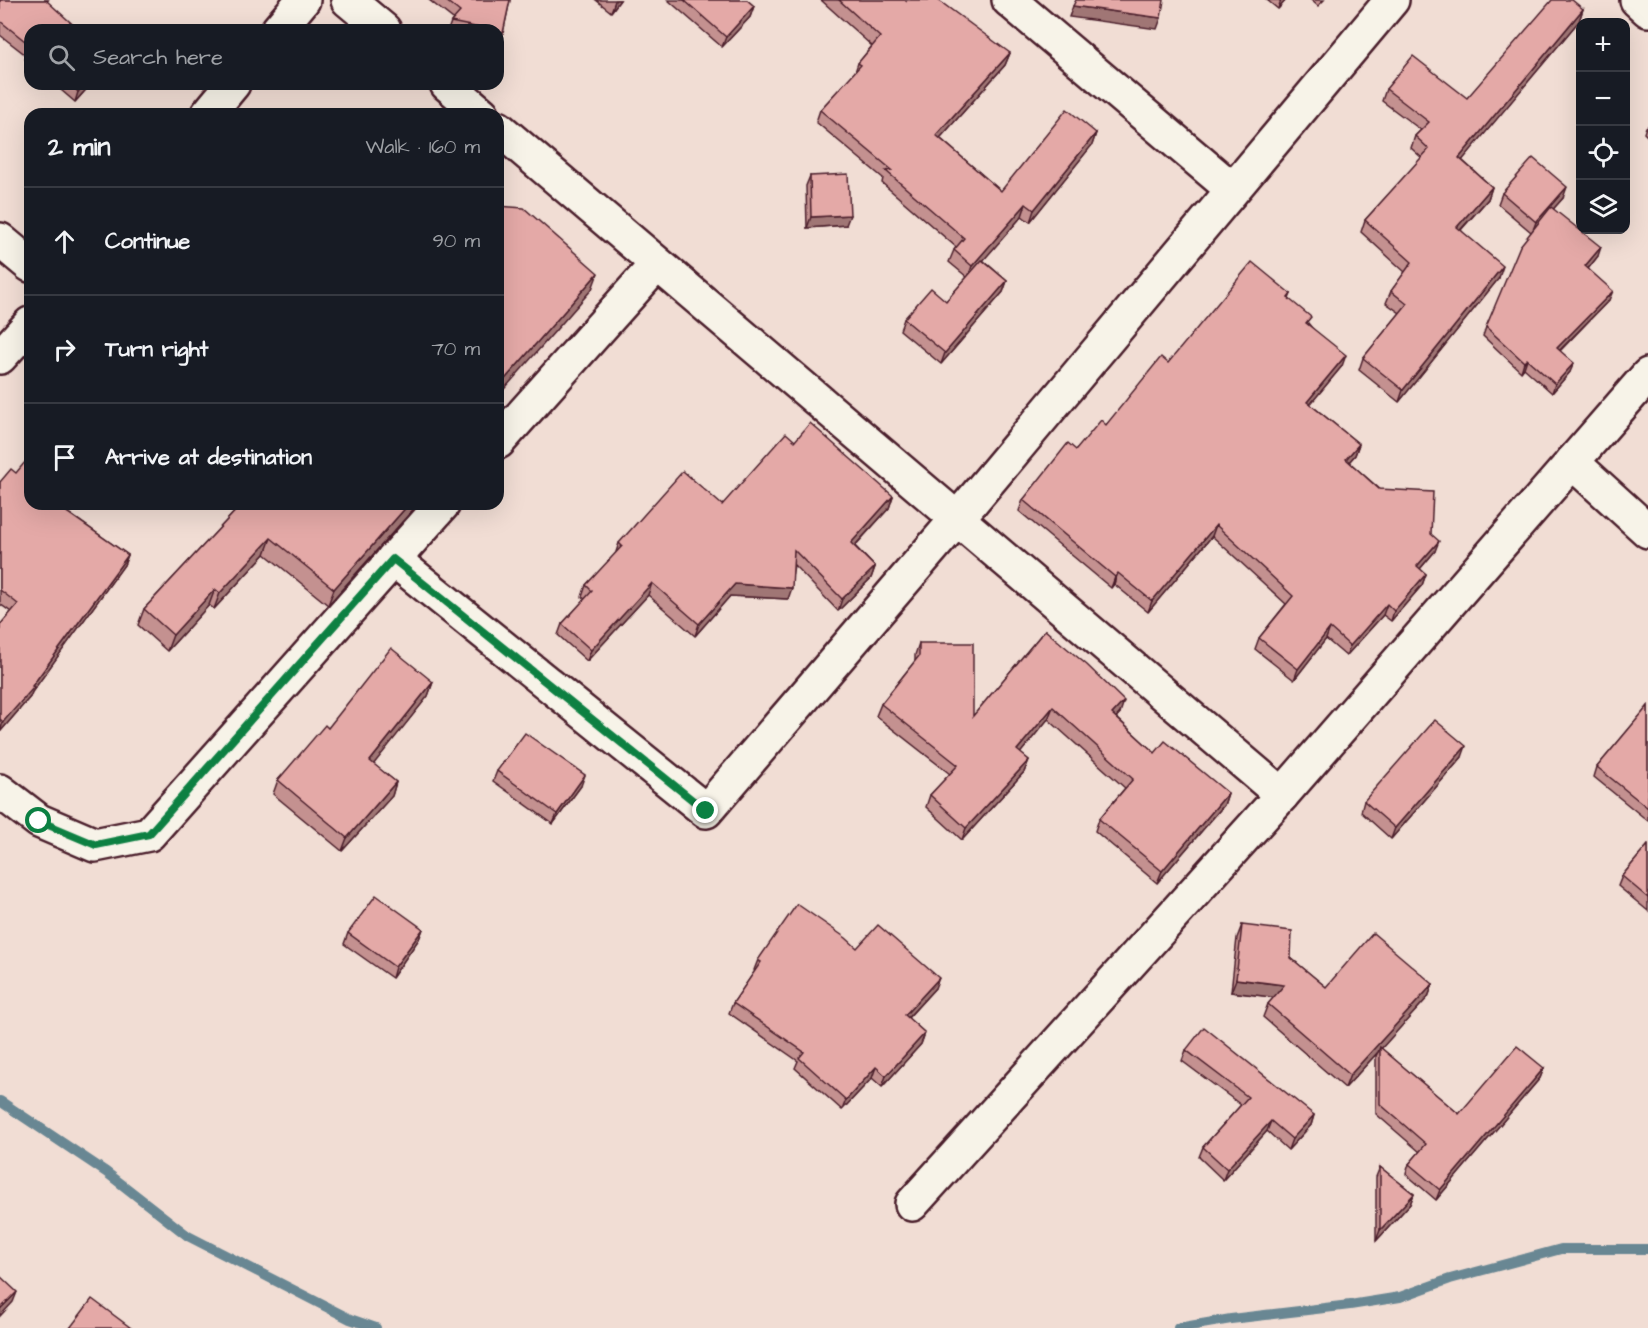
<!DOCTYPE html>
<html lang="en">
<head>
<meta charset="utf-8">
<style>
	:root { --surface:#171b24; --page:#242831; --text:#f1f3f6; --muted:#9ea1a6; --line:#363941 }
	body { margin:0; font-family:"Architects Daughter",sans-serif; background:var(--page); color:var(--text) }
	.controls { position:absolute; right:18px; top:18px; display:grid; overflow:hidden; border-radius:12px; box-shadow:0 6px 24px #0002 }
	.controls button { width:54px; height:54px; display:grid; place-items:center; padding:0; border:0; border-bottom:2px solid var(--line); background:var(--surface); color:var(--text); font:30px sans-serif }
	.stop { position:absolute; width:18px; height:18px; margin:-14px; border:4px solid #0b8043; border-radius:50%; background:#fff }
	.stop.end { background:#0b8043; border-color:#fff; box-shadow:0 2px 6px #0008 }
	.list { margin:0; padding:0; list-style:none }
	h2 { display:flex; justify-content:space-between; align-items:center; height:78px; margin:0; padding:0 24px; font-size:26px }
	h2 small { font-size:20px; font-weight:400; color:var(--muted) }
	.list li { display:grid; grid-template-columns:39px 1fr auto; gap:18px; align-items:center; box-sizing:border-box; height:108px; padding:0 24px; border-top:2px solid var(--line) }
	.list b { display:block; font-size:22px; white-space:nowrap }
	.list em { font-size:20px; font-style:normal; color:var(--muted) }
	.icon { flex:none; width:33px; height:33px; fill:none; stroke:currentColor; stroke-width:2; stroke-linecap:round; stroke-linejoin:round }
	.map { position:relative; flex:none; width:1648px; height:1328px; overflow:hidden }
	.search { position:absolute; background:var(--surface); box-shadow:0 6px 24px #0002; left:24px; top:24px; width:480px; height:66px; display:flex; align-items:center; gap:15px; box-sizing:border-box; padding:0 21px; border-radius:18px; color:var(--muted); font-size:22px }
	.panel { position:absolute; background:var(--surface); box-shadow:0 6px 24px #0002; left:24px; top:108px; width:480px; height:402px; border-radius:18px }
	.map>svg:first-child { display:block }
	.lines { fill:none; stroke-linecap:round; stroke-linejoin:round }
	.stream { stroke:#698793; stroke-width:10 }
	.minor-casing { stroke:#4a1f2b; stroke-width:38 }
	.minor { stroke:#f7f3e8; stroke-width:33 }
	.wall { fill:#c49190; stroke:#4a1f2b; stroke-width:1.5 }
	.shaded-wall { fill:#a07675; stroke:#4a1f2b; stroke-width:1.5 }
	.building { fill:#e4a9a7; stroke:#4a1f2b; stroke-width:1.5 }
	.route { stroke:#0b8043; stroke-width:8 }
</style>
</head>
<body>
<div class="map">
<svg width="1648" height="1328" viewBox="0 0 1648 1328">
	<rect width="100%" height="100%" fill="#f1ddd4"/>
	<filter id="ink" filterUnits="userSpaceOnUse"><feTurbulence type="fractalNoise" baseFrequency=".0167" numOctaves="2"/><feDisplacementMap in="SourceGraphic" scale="12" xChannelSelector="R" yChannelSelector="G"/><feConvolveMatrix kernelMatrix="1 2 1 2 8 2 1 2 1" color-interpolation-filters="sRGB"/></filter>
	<g filter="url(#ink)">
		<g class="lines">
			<g class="stream">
				<path d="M0 1101 106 1172 188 1236 350 1319 376 1328"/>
				<path d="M1178 1328 1231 1319 1350 1305 1400 1297 1450 1279 1561 1249H1648"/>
			</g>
			<g class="minor-casing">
				<g id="minor">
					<path d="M348 0 384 30"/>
					<path d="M1009 0 1232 189"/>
					<path d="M1637 0 1648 10"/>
					<path d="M278 30 303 0"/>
					<path d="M447 84 482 114"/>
					<path d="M208 114 233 84"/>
					<path d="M498 128 1282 795"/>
					<path d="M0 240 30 265"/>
					<path d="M0 357 30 324"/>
					<path d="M498 442 657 264"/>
					<path d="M1572 462 1648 531"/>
					<path d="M393 559 706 811 957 519 1392 0"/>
					<path d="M0 791 39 821 95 845 149 834 443 504"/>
					<path d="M912 1204 1282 795 1648 375"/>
				</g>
			</g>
			<use href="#minor" class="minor"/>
		</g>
		<g class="wall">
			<path d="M0 0H48L30 30V63L25 59 27 56 0 35Z"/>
			<path d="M429 0H510L503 33 499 43 498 42V30H448L451 22 453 19Z"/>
			<path d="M596 0H620L611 12Z"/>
			<path d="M668 0H747L754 6 750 17 722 47Z"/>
			<path d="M821 0H905L1010 53 1005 65 940 138 1001 191 1096 133 1092 145 1030 222 1022 216 983 260 1007 281 1003 292 941 364 900 330 904 319 946 301 967 277 949 262 954 250 956 247 882 183 883 178 816 122 820 110 855 72 858 63 872 46Z"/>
			<path d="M1267 0H1286L1278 9Z"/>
			<path d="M1311 0H1324L1318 6Z"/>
			<path d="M1583 9 1579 21 1462 160 1492 187 1488 199 1461 230 1499 278 1399 402 1359 370 1363 358 1400 313 1386 303 1391 291 1405 272 1361 232 1365 220 1422 158 1411 148 1415 136 1421 130 1382 101 1386 89 1467 98Z"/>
			<path d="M54 84H91L75 102Z"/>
			<path d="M1648 126V137L1644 133 1646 127Z"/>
			<path d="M810 176 846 225 807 228 806 186Z"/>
			<path d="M1502 193 1563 198 1553 209 1598 256 1588 269 1609 300 1560 351 1570 372 1552 393 1524 368 1521 372 1483 336 1486 327 1531 232 1498 204Z"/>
			<path d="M1291 294 1289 299 1342 366 1310 404 1359 444 1355 455 1349 462 1431 534 1435 551 1420 569 1426 574 1422 585 1391 621 1383 615 1346 656 1326 639 1294 680 1255 649 1259 638 1286 604 1212 536 1148 612 1114 584 1111 588 1019 511 1023 500 1076 450 1106 425 1168 363Z"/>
			<path d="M0 482 64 510 128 555 124 565 32 692 30 697 0 732V625L11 612 0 604Z"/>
			<path d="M893 496 889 508 855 546 875 567 871 578 838 611 794 565 788 599 730 596 695 636 648 595 587 661 558 635 562 624 585 599 582 597 586 585 615 555 619 543 722 505Z"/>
			<path d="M242 504H418L328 605 265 554 214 609 209 605 167 651 138 625 144 609Z"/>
			<path d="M1045 630 1120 713 1116 717 1155 753 1228 793 1224 805 1157 883 1095 831 1099 819 1125 788 1048 719 1020 753 1029 760 1024 772 962 840 926 807 930 795 950 774 876 716 881 704 915 661V655L919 643 973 716Z"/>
			<path d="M433 682 428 696 373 764 396 782 392 796 342 851 273 794 278 780 328 728Z"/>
			<path d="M1648 706V821L1594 777 1597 767Z"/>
			<path d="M1462 757 1391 839 1361 812 1364 801Z"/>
			<path d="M497 771 581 786 553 824 493 781Z"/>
			<path d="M1648 845V911L1618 886 1622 876Z"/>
			<path d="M1242 925 1291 958 1326 987 1433 984 1428 997 1381 1048 1459 1114 1544 1068 1540 1078 1436 1200 1406 1174 1409 1164 1420 1152 1376 1114V1056L1378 1052 1345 1088 1263 1017 1268 1004 1274 997 1231 992 1237 938Z"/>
			<path d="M423 929 419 939 392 978 344 944 348 933Z"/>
			<path d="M857 948 935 988 908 1018 925 1033 921 1044 882 1087 872 1078 842 1110 795 1068 798 1061 729 1013 733 1003 755 971 754 970 758 960Z"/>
			<path d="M1186 1050 1314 1115 1311 1125 1288 1150 1267 1131 1223 1180 1199 1157 1203 1147 1241 1105 1182 1061Z"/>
			<path d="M1380 1167 1414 1194 1410 1204 1376 1241V1177Z"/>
		</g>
		<g class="shaded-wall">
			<path d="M616 0H620L611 12 615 1Z"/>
			<path d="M1281 0H1286L1278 9Z"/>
			<path d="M754 6 750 17 722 47 726 37Z"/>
			<path d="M1073 6 1161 18 1157 29 1069 17Z"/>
			<path d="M1583 9 1579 21 1455 169 1459 158Z"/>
			<path d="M1010 53 1005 65 932 147 936 135Z"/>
			<path d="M85 84H91L75 102 78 92Z"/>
			<path d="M1096 133 1092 145 1030 222 1034 210Z"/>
			<path d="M1492 187 1488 199 1453 238 1457 227Z"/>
			<path d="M1567 187 1563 198 1532 233 1536 222Z"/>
			<path d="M1026 204 1022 216 968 278 972 266Z"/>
			<path d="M850 215 846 225 807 228 811 217Z"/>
			<path d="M1601 247 1598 256 1582 276 1585 266Z"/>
			<path d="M1503 266 1499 278 1399 402 1403 390Z"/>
			<path d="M598 273 592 289 498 396V387Z"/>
			<path d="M1007 281 1003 292 941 364 945 353Z"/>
			<path d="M1613 291 1609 300 1553 357 1557 348Z"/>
			<path d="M1346 355 1342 366 1303 413 1307 402Z"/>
			<path d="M1527 359 1524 368 1521 372 1524 362Z"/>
			<path d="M1574 363 1570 372 1552 393 1555 384Z"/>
			<path d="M1359 444 1355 455 1342 470 1346 459Z"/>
			<path d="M893 496 889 508 847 554 851 543Z"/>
			<path d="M64 504H70L57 518 61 508Z"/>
			<path d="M190 504H208L189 506Z"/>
			<path d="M409 504H418L328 605 334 589Z"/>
			<path d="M1216 525 1212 536 1148 612 1152 601Z"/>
			<path d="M271 538 265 554 214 609 220 593Z"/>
			<path d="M1439 541 1435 551 1413 577 1417 566Z"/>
			<path d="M128 555 124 565 32 692 30 697 0 732 3 722 32 686Z"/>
			<path d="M875 567 871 578 838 611 842 599Z"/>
			<path d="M1118 573 1114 584 1111 588 1115 577Z"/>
			<path d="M1426 574 1422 585 1391 621 1394 611Z"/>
			<path d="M652 583 648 595 587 661 591 650Z"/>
			<path d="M735 584 792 588 788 599 730 596 695 636 699 624Z"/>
			<path d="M215 589 209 605 167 651 173 635Z"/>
			<path d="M1387 604 1383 615 1346 656 1350 646Z"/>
			<path d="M1330 628 1326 639 1294 680 1298 669Z"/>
			<path d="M433 682 428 696 365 775 370 761Z"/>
			<path d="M1124 701 1120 713 1108 726 1112 714Z"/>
			<path d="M1053 707 1048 719 1013 762 1017 750Z"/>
			<path d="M1466 746 1462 757 1391 839 1395 828Z"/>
			<path d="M1029 760 1024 772 962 840 966 828Z"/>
			<path d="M585 775 581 786 553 824 557 814Z"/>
			<path d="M396 782 392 796 342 851 347 838Z"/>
			<path d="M1228 793 1224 805 1157 883 1162 871Z"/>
			<path d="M423 929 419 939 392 978 395 967Z"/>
			<path d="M939 978 935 988 901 1025 905 1015Z"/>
			<path d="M1236 979 1284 985 1279 998 1231 992Z"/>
			<path d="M1433 984 1428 997 1380 1050V1047L1378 1052 1345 1088 1350 1075Z"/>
			<path d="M925 1033 921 1044 882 1087 886 1076Z"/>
			<path d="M876 1067 872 1078 842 1110 846 1100Z"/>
			<path d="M1544 1068 1540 1078 1436 1200 1440 1190Z"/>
			<path d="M1314 1115 1311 1125 1288 1150 1292 1139Z"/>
			<path d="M1271 1121 1267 1131 1223 1180 1227 1169Z"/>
			<path d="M1414 1194 1410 1204 1376 1241 1380 1230Z"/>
			<path d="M17 1292 13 1302 0 1316V1309Z"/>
		</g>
		<g class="building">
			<path d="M0 0H48L47 1 79 30H30V45L0 21Z"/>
			<path d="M445 0H510L503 33 498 32V30H490L451 22 460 12Z"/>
			<path d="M684 0H747L754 6 726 37Z"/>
			<path d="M839 0H905L906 1V0H938L1010 53 936 135 1001 191 1067 109 1096 133 1034 210 1026 204 972 266 954 250 964 238 886 171 892 170 820 110 861 65 858 63 880 37Z"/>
			<path d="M1076 0H1164L1161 18 1073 6Z"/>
			<path d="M1552 0H1572L1583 9 1459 158 1492 187 1457 227 1503 266 1403 390 1363 358 1407 304 1391 291 1412 262 1365 220 1429 149 1415 136 1429 122 1386 89 1413 56 1467 98Z"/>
			<path d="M70 84H85L78 92Z"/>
			<path d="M1533 158 1567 187 1536 222 1502 193Z"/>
			<path d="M848 174 850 215 811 217 810 176Z"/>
			<path d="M498 206 524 208 598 273 498 387Z"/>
			<path d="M1551 207 1601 247 1585 266 1613 291 1557 348 1574 363 1555 384 1527 359 1524 362 1486 327 1520 246Z"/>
			<path d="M982 260 1007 281 945 353 904 319 931 288 946 301Z"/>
			<path d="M1252 262 1291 294 1288 298 1311 317 1306 323 1346 355 1307 402 1359 444 1346 459 1379 489 1433 492 1431 534 1439 541 1417 566 1426 574 1394 611 1387 604 1350 646 1330 628 1298 669 1259 638 1293 596 1216 525 1152 601 1118 573 1115 577 1023 500 1068 443 1076 450 1101 420 1106 425 1161 357 1168 363Z"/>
			<path d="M810 423 893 496 851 543 875 567 842 599 794 550 792 588 735 584 699 624 652 583 591 650 562 624 592 591 586 585 622 546 619 543 683 471 722 505 786 433 795 441Z"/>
			<path d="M30 456V504H64L61 508 128 555 32 686 34 687 3 722 0 719V625L18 604 0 590V482L11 469 16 473Z"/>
			<path d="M242 504H409L334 589 271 538 220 593 215 589 173 635 144 609Z"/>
			<path d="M1045 630 1087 665 1124 701 1112 714 1155 753 1165 741 1228 793 1162 871 1099 819 1133 779 1053 707 1017 750 1029 760 966 828 930 795 958 765 881 704 919 656V643H973V716Z"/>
			<path d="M391 648 433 682 370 761 396 782 347 838 278 780 325 725 328 728Z"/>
			<path d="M1648 706V808L1597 767Z"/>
			<path d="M1435 720 1466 746 1395 828 1364 801Z"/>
			<path d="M525 733 585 775 557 814 497 771Z"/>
			<path d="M1648 845V898L1622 876Z"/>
			<path d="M376 895 423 929 395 967 348 933Z"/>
			<path d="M797 904 846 938 857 948 878 925 939 978 905 1015 925 1033 886 1076 876 1067 846 1100 799 1058 804 1052 733 1003 761 962 758 960Z"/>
			<path d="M1242 925 1292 931 1291 958 1326 987 1373 933 1433 984 1350 1075 1268 1004 1284 985 1236 979Z"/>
			<path d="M1204 1027 1314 1115 1292 1139 1271 1121 1227 1169 1203 1147 1248 1097 1186 1050Z"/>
			<path d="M1517 1046 1544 1068 1440 1190 1409 1164 1426 1144 1380 1104V1047L1459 1114Z"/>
			<path d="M1380 1167 1414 1194 1380 1230Z"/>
			<path d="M0 1276 17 1292 0 1309Z"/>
			<path d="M92 1299 131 1328H70Z"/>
		</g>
	</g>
	<g class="lines" filter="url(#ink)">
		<path class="route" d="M39 821 96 845 149 834 393 559 706 811"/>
	</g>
</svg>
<div class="controls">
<button>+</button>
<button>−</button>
<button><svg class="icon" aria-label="locate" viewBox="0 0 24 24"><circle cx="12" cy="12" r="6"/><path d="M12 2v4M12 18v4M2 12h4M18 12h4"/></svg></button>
<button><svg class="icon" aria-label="layers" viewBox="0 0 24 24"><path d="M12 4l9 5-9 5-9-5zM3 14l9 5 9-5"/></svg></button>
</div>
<div class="stop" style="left:39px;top:821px"></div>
<div class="stop end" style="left:706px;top:811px"></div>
<div class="search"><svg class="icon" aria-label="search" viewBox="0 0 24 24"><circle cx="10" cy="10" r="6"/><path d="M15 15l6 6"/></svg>Search here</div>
<section class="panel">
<h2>2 min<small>Walk · 160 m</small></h2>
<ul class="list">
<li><svg class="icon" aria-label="ahead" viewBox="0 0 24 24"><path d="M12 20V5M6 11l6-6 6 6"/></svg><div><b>Continue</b></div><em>90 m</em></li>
<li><svg class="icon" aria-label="right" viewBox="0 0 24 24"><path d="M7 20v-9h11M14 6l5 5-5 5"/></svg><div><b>Turn right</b></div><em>70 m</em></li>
<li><svg class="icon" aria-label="arrive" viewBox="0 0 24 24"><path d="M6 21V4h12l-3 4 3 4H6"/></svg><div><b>Arrive at destination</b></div></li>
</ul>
</section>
</div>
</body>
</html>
